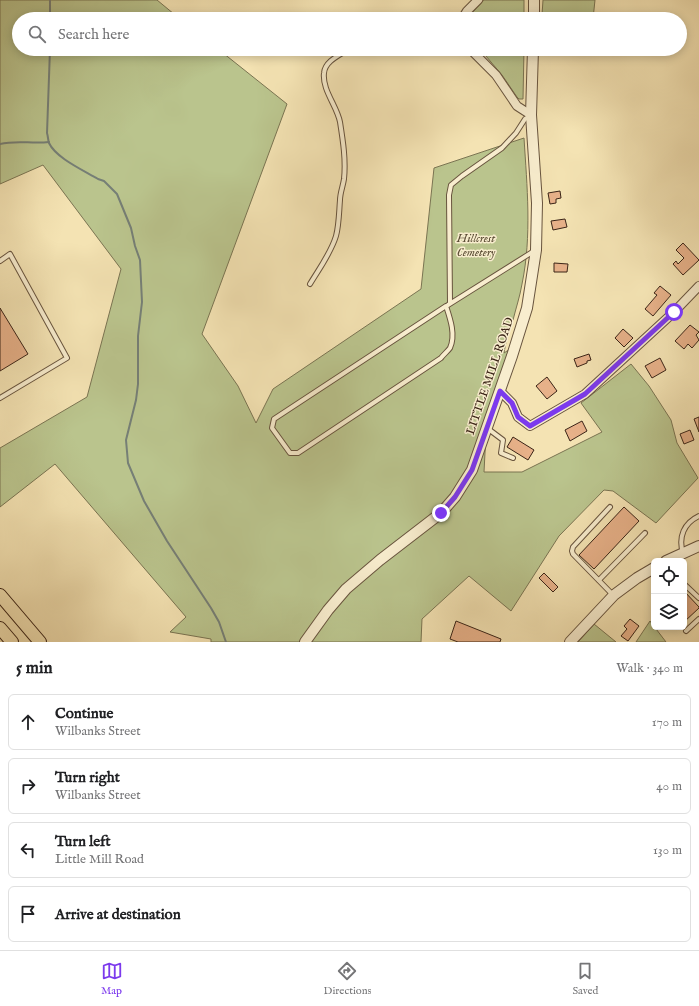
<!DOCTYPE html>
<html lang="en">
<head>
<meta charset="utf-8">
<style>
	:root { --surface:#fff; --page:#f2f2f2; --text:#202124; --muted:#757577; --line:#e0e0e0; --accent:#7c3aed }
	body { margin:0; font-family:"IM FELL English",serif; background:var(--page); color:var(--text) }
	.controls { position:absolute; right:12px; bottom:12px; display:grid; overflow:hidden; border-radius:6px; box-shadow:0 2px 10px #0003 }
	.controls button { width:36px; height:36px; display:grid; place-items:center; padding:0; border:0; border-bottom:1px solid var(--line); background:var(--surface); color:var(--text); font:20px sans-serif }
	.stop { position:absolute; width:12px; height:12px; margin:-9px; border:3px solid #7c3aed; border-radius:50%; background:#fff }
	.stop.end { background:#7c3aed; border-color:#fff; box-shadow:0 1px 4px #0008 }
	.list { margin:0; padding:0; list-style:none }
	h2 { display:flex; justify-content:space-between; align-items:center; height:52px; margin:0; padding:0 16px; font-size:17px }
	h2 small { font-size:13px; font-weight:400; color:var(--muted) }
	.list li { display:grid; grid-template-columns:26px 1fr auto; gap:12px; align-items:center; box-sizing:border-box; height:56px; margin:0 8px 8px; padding:0 8px; border:1px solid var(--line); border-radius:6px }
	.list b { display:block; font-size:15px; white-space:nowrap }
	.list p { margin:0; font-size:13px; white-space:nowrap; color:var(--muted) }
	.list em { font-size:13px; font-style:normal; color:var(--muted) }
	.icon { flex:none; width:22px; height:22px; fill:none; stroke:currentColor; stroke-width:2; stroke-linecap:round; stroke-linejoin:round }
	.map { position:relative; flex:none; width:699px; height:642px; overflow:hidden }
	.search { position:absolute; background:var(--surface); box-shadow:0 2px 10px #0003; left:12px; right:12px; top:12px; height:44px; display:flex; align-items:center; gap:10px; box-sizing:border-box; padding:0 14px; border-radius:22px; color:var(--muted); font-size:15px }
	.sheet { height:308px; background:var(--surface) }
	nav { display:flex; justify-content:space-around; align-items:center; box-sizing:border-box; height:56px; border-top:1px solid var(--line); background:var(--surface); font-size:11px; color:var(--muted) }
	nav a { display:grid; justify-items:center; gap:2px }
	nav .on { color:var(--accent) }
	.map>svg:first-child { display:block }
	.green { fill:#bac48d; stroke:#7a7452 }
	.lines { fill:none; stroke-linecap:round; stroke-linejoin:round }
	.stream { stroke:#767f76; stroke-width:2 }
	.building { fill:#e7b189; stroke:#3a2417 }
	.service-casing { stroke:#68543e; stroke-width:6 }
	.minor-casing { stroke:#68543e; stroke-width:10 }
	.tertiary-casing { stroke:#68543e; stroke-width:12 }
	.primary-casing { stroke:#3a2417; stroke-width:14 }
	.service { stroke:#f8edce; stroke-width:4 }
	.minor { stroke:#f8edce; stroke-width:8 }
	.tertiary { stroke:#f8edce; stroke-width:10 }
	.primary { stroke:#f4e3b3; stroke-width:12 }
	.route { stroke:#7c3aed; stroke-width:5 }
	.labels { text-anchor:middle; dominant-baseline:central; stroke-width:3; stroke-linejoin:round; paint-order:stroke }
	.park-label { font-size:12px; font-style:italic; fill:#5a4c34; stroke:#f8edce }
	.street-label { font-size:12px; fill:#3a2417; stroke:#f8edce }
</style>
</head>
<body>
<div class="map">
<svg width="699" height="642" viewBox="0 0 699 642">
	<rect width="100%" height="100%" fill="#f4e3b3"/>
	<filter id="stains"><feTurbulence type="fractalNoise" baseFrequency=".005" numOctaves="4"/><feColorMatrix values="0 0 0 0 .2 0 0 0 0 .09 0 0 0 0 .02 0 0 0 .5 -.17"/></filter>
	<radialGradient id="worn" r=".72"><stop offset=".6" stop-color="#630" stop-opacity="0"/><stop offset="1" stop-color="#630" stop-opacity=".3"/></radialGradient>
	<g class="green">
		<path d="M0 0H157L180 19H19V49H218L287 104 202 334 238 386 256 423 273 389 421 289 434 168 524 138C527 186 532 236 522 284 520 296 516 308 513 320L509 325 504 353 513 347 487 414 484 472H522L602 432 581 403 631 364 649 386 671 420 677 443 698 478 656 523 613 491 604 490 559 536 511 611 469 576 422 619 421 642H211V639L170 632 186 617 55 464 0 507V448L87 397 121 269 43 165 0 184Z"/>
		<path d="M484 0H524V19H468L470 15Z"/>
		<path d="M543 0H595L593 19H556L542 15Z"/>
		<path d="M480 49H524L523 99H519L517 97 502 75Z"/>
		<path d="M650 621 666 642H636Z"/>
		<path d="M594 624 616 642H578Z"/>
	</g>
	<g class="lines">
		<g class="stream">
			<path d="M50 0V19"/>
			<path d="M50 49 47 133C48 136 48 140 49 143 56 158 83 170 98 179L104 181 117 194 131 228 135 246 140 260 142 302 138 336V384L136 400 126 440 128 463 144 501 167 541 211 608 219 622 226 642"/>
			<path d="M0 144C16 140 32 144 49 142"/>
		</g>
	</g>
	<g class="building">
		<path d="M560 191 561 198 556 199V203L550 204 548 193Z"/>
		<path d="M565 219 567 227 553 230 551 221Z"/>
		<path d="M683 243 699 260 683 275 673 264 676 261 678 264 684 258 676 250Z"/>
		<path d="M554 263 568 264 567 272H554Z"/>
		<path d="M660 286 671 295 653 316 645 309 657 295 654 293Z"/>
		<path d="M0 308 28 354 0 371Z"/>
		<path d="M690 325 699 332 696 335 699 340 692 348 688 344 684 349 675 341Z"/>
		<path d="M623 329 633 338 624 347 615 338Z"/>
		<path d="M589 354 591 360 587 361V363L577 367 574 359Z"/>
		<path d="M660 358 666 370 652 378 645 366Z"/>
		<path d="M547 377 557 391 547 399 536 386Z"/>
		<path d="M699 417V432L694 419Z"/>
		<path d="M582 421 587 431 570 441 565 430Z"/>
		<path d="M690 430 694 440 684 444 680 434Z"/>
		<path d="M513 437 534 450 528 460 507 447Z"/>
		<path d="M624 507 639 521 594 569 579 555Z"/>
		<path d="M544 573 558 587 553 592 539 578Z"/>
		<path d="M684 591 699 607V608L684 622Z"/>
		<path d="M630 619 639 626 628 641 621 636 627 629 624 626Z"/>
		<path d="M456 621 501 639 500 642H458L450 639Z"/>
	</g>
	<g class="lines">
		<g class="service-casing">
			<g id="service">
				<path d="M0 261 10 254 67 358 0 398"/>
				<path d="M310 284C319 269 331 253 336 236 339 225 339 212 340 200 340 193 343 186 344 179 346 160 343 141 340 122 337 106 322 90 324 73 325 61 340 55 349 49"/>
				<path d="M450 303 449 195 451 185 462 176 502 148 516 133 525 119 530 116"/>
				<path d="M448 305 534 251"/>
				<path d="M446 306C450 318 456 335 450 348 448 351 443 355 441 358L298 453H290L272 428 274 419Z"/>
				<path d="M487 428 503 440 501 453 513 458"/>
				<path d="M610 507 573 547 572 551 573 554 613 595"/>
				<path d="M683 553C678 537 684 523 699 516"/>
				<path d="M599 580 645 533"/>
				<path d="M684 584 699 598"/>
				<path d="M686 631 699 619"/>
			</g>
		</g>
		<g class="minor-casing">
			<g id="minor">
				<path d="M462 19 467 11 478 0"/>
				<path d="M470 49 496 75 517 106 531 115"/>
				<path d="M500 391 512 403 518 417 530 426 585 394 674 312 699 286"/>
			</g>
		</g>
		<g class="tertiary-casing">
			<g id="tertiary">
				<path d="M534 19V0"/>
				<path d="M666 561 699 546"/>
				<path d="M305 642 328 610 346 589 380 560 441 513 455 497 472 470 512 356 527 308 536 250 537 203 531 115 533 49"/>
				<path d="M570 642 614 595 637 578 654 568"/>
			</g>
		</g>
		<g class="primary-casing">
			<g id="primary">
				<path d="M0 595 40 642"/>
				<path d="M0 628 12 642"/>
			</g>
		</g>
		<use href="#service" class="service"/>
		<use href="#minor" class="minor"/>
		<use href="#tertiary" class="tertiary"/>
		<use href="#primary" class="primary"/>
	</g>
	<g class="lines">
		<path class="route" d="M441 513 455 497 472 470 500 391 512 403 518 417 530 426 585 394 674 312"/>
	</g>
	<g class="labels">
		<g class="park-label">
			<text x="476" y="238">Hillcrest<tspan x="476" dy="14">Cemetery</tspan></text>
		</g>
		<g class="street-label">
			<text transform="translate(490 376) rotate(-71)">LITTLE MILL ROAD</text>
		</g>
	</g>
	<rect width="100%" height="100%" filter="url(#stains)"/>
	<rect width="100%" height="100%" fill="url(#worn)"/>
</svg>
<div class="controls">
<button><svg class="icon" aria-label="locate" viewBox="0 0 24 24"><circle cx="12" cy="12" r="6"/><path d="M12 2v4M12 18v4M2 12h4M18 12h4"/></svg></button>
<button><svg class="icon" aria-label="layers" viewBox="0 0 24 24"><path d="M12 4l9 5-9 5-9-5zM3 14l9 5 9-5"/></svg></button>
</div>
<div class="stop" style="left:674px;top:312px"></div>
<div class="stop end" style="left:441px;top:513px"></div>
<div class="search"><svg class="icon" aria-label="search" viewBox="0 0 24 24"><circle cx="10" cy="10" r="6"/><path d="M15 15l6 6"/></svg>Search here</div>
</div>
<section class="sheet">
<h2>5 min<small>Walk · 340 m</small></h2>
<ul class="list">
<li><svg class="icon" aria-label="ahead" viewBox="0 0 24 24"><path d="M12 20V5M6 11l6-6 6 6"/></svg><div><b>Continue</b><p>Wilbanks Street</p></div><em>170 m</em></li>
<li><svg class="icon" aria-label="right" viewBox="0 0 24 24"><path d="M7 20v-9h11M14 6l5 5-5 5"/></svg><div><b>Turn right</b><p>Wilbanks Street</p></div><em>40 m</em></li>
<li><svg class="icon" aria-label="left" viewBox="0 0 24 24"><path d="M17 20v-9H6M10 6l-5 5 5 5"/></svg><div><b>Turn left</b><p>Little Mill Road</p></div><em>130 m</em></li>
<li><svg class="icon" aria-label="arrive" viewBox="0 0 24 24"><path d="M6 21V4h12l-3 4 3 4H6"/></svg><div><b>Arrive at destination</b></div></li>
</ul>
</section>
<nav>
<a class="on"><svg class="icon" aria-label="map" viewBox="0 0 24 24"><path d="M3 6l6-2 6 2 6-2v14l-6 2-6-2-6 2zM9 4v14M15 6v14"/></svg>Map</a>
<a><svg class="icon" aria-label="directions" viewBox="0 0 24 24"><path d="M12 3l9 9-9 9-9-9zM9 14v-3h6M13 9l2 2-2 2"/></svg>Directions</a>
<a><svg class="icon" aria-label="saved" viewBox="0 0 24 24"><path d="M7 4h10v16l-5-4-5 4z"/></svg>Saved</a>
</nav>
</body>
</html>
